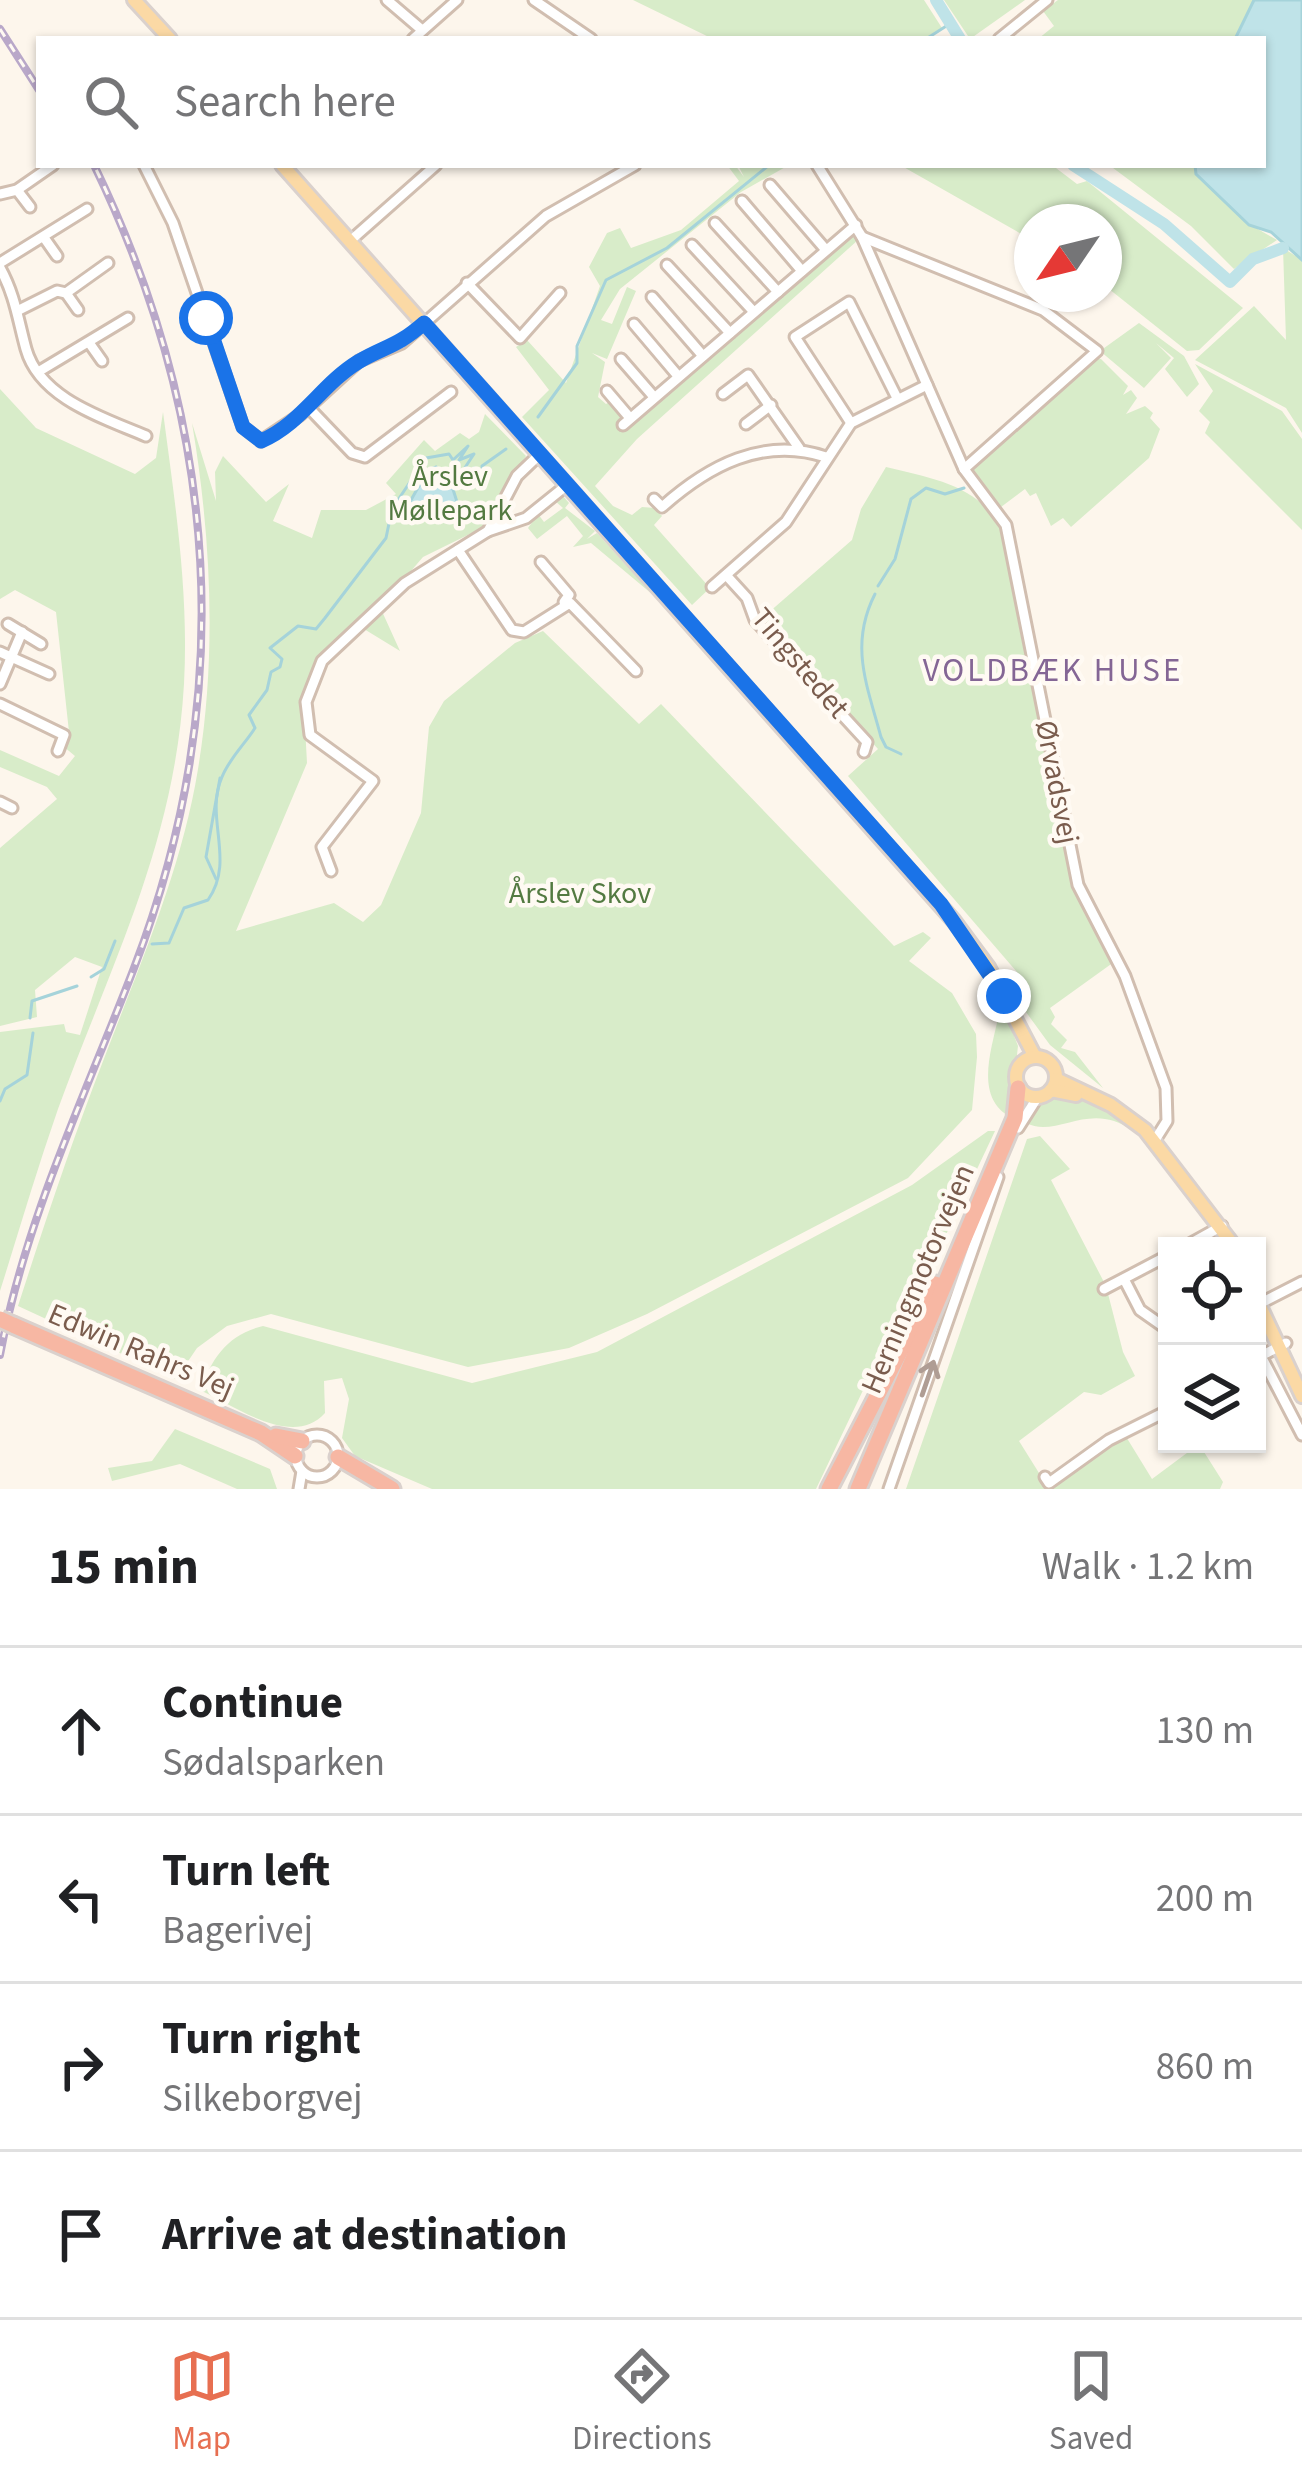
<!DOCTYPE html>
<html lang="en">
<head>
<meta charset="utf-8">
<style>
	:root { --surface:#fff; --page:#f6f6f6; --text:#202124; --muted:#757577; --line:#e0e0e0; --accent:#e76f51 }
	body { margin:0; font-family:"Source Sans 3",sans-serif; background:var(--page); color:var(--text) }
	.controls { position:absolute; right:36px; bottom:36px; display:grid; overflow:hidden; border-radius:0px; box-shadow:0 3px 9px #0004 }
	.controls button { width:108px; height:108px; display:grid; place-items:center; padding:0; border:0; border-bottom:3px solid var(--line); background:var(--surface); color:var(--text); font:60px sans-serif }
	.compass { position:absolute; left:1014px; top:204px; width:108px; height:108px; border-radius:50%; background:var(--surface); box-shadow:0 3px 9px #0004; rotate:235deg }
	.stop { position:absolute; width:36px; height:36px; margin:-27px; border:9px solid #1a73e8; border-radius:50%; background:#fff }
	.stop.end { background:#1a73e8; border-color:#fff; box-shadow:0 3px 12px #0008 }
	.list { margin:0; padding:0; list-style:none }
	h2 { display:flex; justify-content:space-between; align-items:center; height:156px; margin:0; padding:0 48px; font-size:51px }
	h2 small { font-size:39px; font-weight:400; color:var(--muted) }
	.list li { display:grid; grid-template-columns:78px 1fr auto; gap:36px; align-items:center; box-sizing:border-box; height:168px; padding:0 48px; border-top:3px solid var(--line) }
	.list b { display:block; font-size:45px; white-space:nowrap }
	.list p { margin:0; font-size:39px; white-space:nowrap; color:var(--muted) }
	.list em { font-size:39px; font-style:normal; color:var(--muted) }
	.icon { flex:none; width:66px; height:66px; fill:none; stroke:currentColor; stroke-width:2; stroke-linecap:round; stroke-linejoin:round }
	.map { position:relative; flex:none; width:1302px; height:1489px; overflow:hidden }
	.search { position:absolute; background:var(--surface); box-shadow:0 3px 9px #0004; left:36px; right:36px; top:36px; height:132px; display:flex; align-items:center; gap:30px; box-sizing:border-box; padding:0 42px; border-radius:0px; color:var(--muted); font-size:45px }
	.sheet { height:828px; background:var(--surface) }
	nav { display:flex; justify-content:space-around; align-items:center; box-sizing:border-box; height:168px; border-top:3px solid var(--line); background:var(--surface); font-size:33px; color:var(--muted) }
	nav a { display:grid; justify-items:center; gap:6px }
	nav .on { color:var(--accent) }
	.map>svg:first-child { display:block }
	.green { fill:#d8ecc9 }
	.water { fill:#bfe3e8; stroke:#a5d3da; stroke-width:3 }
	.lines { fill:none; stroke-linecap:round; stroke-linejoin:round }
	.stream { stroke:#a5d3da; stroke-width:3 }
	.river { stroke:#bfe3e8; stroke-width:12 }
	.minor-casing { stroke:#d1beb0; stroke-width:15 }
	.major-casing { stroke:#dad1cd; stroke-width:18 }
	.highway-casing { stroke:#dad1cd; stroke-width:21 }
	.minor { stroke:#fff; stroke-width:9 }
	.major { stroke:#fbd9a5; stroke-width:12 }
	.highway { stroke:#f7b7a3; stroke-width:15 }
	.rail-casing { stroke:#b9a8c9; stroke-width:8 }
	.rail { stroke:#fffaf3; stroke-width:3; stroke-dasharray:9; stroke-linecap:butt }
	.highway-bridge-casing { stroke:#dad1cd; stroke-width:21; stroke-linecap:butt }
	.highway-bridge { stroke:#f7b7a3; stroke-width:15 }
	.oneway { stroke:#af9d94 }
	.route { stroke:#1a73e8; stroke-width:15 }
	.labels { text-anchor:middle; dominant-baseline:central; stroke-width:9; stroke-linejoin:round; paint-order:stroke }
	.park-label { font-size:30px; fill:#537a41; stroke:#fffaf3 }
	.street-label { font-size:30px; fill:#7a5c4d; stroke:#fffaf3 }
	.neighbourhood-label { font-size:33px; letter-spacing:3px; fill:#846695; stroke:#fffaf3 }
</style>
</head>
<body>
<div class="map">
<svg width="1302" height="1489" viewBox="0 0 1302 1489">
	<rect width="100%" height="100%" fill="#fdf6ec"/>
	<g class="green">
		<path d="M633 0H924L942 28 924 39H713Z"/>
		<path d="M944 0H1025L970 39Z"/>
		<path d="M1058 0H1254L1235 39H1038L1054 26 1043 11Z"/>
		<path d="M727 165H735L744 177 738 165H789L741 192 620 289 601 320 612 324 627 287 636 291 607 359 592 353 605 362 598 397 606 404 611 401 625 417 620 422 854 232 858 240 637 439 595 486 613 506 632 515 642 507 655 508 662 516 654 525 710 588 692 605 522 417 549 390 516 347 527 340 566 383 600 286 589 267 607 233 620 228 631 248 681 230 739 181Z"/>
		<path d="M900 165H1052L1077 184 1087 181 1243 308 1199 350 1187 351 1104 285V222H1032V240Z"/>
		<path d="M1109 165H1195L1197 174 1249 224 1277 240 1234 269 1191 226Z"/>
		<path d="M1283 248 1302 260V433L1286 408 1195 360 1254 306 1286 340Z"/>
		<path d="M1139 323 1184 356 1199 384 1187 397 1165 369 1174 358 1156 343 1171 358 1144 388 1100 351Z"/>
		<path d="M1093 358 1101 359 1128 386 1123 395 1131 390 1137 398 1126 414 1145 406 1153 413 1150 418 1160 429 1149 458 1071 527 1063 518 1051 526 1036 493 1030 496 1025 489 1001 507 972 468Z"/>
		<path d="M1195 364 1282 411 1302 439V530L1205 433 1210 422 1199 411 1213 391Z"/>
		<path d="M0 389 36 428 135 474 156 458 163 412C175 503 189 592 184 684 175 843 111 964 58 1109 37 1169 19 1231 0 1291V1032L64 1024 66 1032 80 1035 102 967 75 957 35 990 37 1017 0 1026V848L57 799 47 787 0 767V750L59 776 75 756 63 746 69 732 56 612 15 590 0 599Z"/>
		<path d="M485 414 526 456 482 528 423 557 380 607 400 651 364 629 316 677 304 708 307 763 236 931 334 903 363 922 381 905 421 813 429 727 444 701 515 643 543 631 639 724 661 704 894 946 923 932 931 938 909 961 952 993 976 1034 977 1057 972 1110 908 1178 647 1314 569 1348 468 1367 271 1314 227 1326 197 1348 176 1379 18 1306C45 1222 73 1138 105 1056 141 962 182 868 198 769 217 655 211 536 192 423L216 501 215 472 223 456 266 502 289 484 273 521 312 538 321 510H366L396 494 386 483 424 440 435 451 460 433 469 439 479 432Z"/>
		<path d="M886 467C934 479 977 484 1003 530L1068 868 1114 962 1050 1008 1055 1017 1051 1024 1067 1040 1061 1048 1075 1052 1103 1088 1050 1045 1015 997 1029 986 848 776 878 749 761 619 852 540 861 509Z"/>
		<path d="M562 495 569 503 565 508 595 531 587 539 597 533 652 594 591 543 573 547 583 536 567 516 537 539 528 528 538 514 544 522 563 508 554 500Z"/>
		<path d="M1001 1002 1018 1046 1010 1117C970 1094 996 1040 1001 1002Z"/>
		<path d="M1052 1096C1084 1096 1110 1109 1133 1131 1090 1099 1057 1139 1026 1123L1036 1103Z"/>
		<path d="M988 1131H995L898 1336 886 1342 816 1489H432L355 1456 342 1438 349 1399 342 1378 324 1381 325 1413C293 1449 235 1406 200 1390 212 1358 228 1334 263 1326L472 1383 597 1352 912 1185Z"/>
		<path d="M1040 1136 1070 1169 1051 1180 1106 1286 1123 1352 1135 1376 1101 1395 1084 1392 1019 1441 1049 1489 1125 1435 1152 1479 1199 1444 1223 1482 1220 1489H906L1027 1139Z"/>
		<path d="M175 1429 270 1469 277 1489H237L180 1464 112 1481 108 1468 152 1461Z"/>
	</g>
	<g class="water">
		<path d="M1254 0H1302V260L1271 232 1249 225 1196 174 1195 165H1263V39H1235Z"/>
		<path d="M436 467 451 483 458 505 418 520 407 507 428 470Z"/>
	</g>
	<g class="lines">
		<g class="stream">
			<path d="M926 39 951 23"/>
			<path d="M538 417 577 363V346L606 280 667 248 769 165"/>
			<path d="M878 586 895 559 911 499 926 488 945 494 964 488"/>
			<path d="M875 594C849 645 867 685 881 737L886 747 901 754"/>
			<path d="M216 879 206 857 220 778"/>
			<path d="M152 944 169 943 184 908 208 900C236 860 204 818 222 777 229 759 244 745 255 728L249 715 267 690 271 672 280 667 282 659 270 648 298 626 316 629 325 618 386 538 392 509 426 458 449 454 453 460 468 446 459 460 474 454 462 472 468 478 471 471 476 478 474 468 483 474 482 466 506 449"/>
			<path d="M91 977 104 969 115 941"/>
			<path d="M30 1018 32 1001 77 986"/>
			<path d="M0 1101 5 1089 27 1075 33 1033"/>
		</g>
		<g class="river">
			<path d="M936 0 960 39"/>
			<path d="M1073 165 1164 224 1230 282 1253 259 1283 248"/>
		</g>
		<g class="minor-casing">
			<g id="minor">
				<path d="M387 0 422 30"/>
				<path d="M534 0 591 39"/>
				<path d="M413 39 457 0"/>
				<path d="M999 39 1047 0"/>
				<path d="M144 165 173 223 243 427 261 441 300 415 359 361 402 343 546 216 635 165"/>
				<path d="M817 165 862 237 964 469 1006 525 1078 885 1125 976 1166 1088 1167 1121 1155 1140"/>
				<path d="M770 185 826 250"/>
				<path d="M17 190 30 207"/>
				<path d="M0 194 17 190 53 165"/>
				<path d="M742 201 802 271"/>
				<path d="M715 223 778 292"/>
				<path d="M862 237 1043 310 1097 351 964 469"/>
				<path d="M45 239 57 256"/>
				<path d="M350 241 436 165"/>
				<path d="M692 245 754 312"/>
				<path d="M0 263 87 209"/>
				<path d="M667 265 730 333"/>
				<path d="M0 268C15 295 18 320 26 349 40 399 104 418 146 436"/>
				<path d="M467 283 520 338 560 293"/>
				<path d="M66 293 78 310"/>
				<path d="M652 297 703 356"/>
				<path d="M19 310 57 291 66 293 108 263"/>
				<path d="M634 324 678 376"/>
				<path d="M90 344 102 361"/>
				<path d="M621 359 654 397"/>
				<path d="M38 372 128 318"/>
				<path d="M607 391 630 418"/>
				<path d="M723 394 748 375 799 448"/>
				<path d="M309 408 352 453 365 457 451 392"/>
				<path d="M851 423 795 337 849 302 897 398"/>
				<path d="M746 424 771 405"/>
				<path d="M623 425 856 225"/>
				<path d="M654 499 662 507C708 466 763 436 826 457"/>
				<path d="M488 531 517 476 540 454"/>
				<path d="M458 550 512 630 524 632 570 603 636 671"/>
				<path d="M541 562 569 595 564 602"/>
				<path d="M726 575 747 598 755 620 867 742 864 752"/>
				<path d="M712 587 786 522 851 423 927 385"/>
				<path d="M8 624 41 644"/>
				<path d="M0 652 49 674"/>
				<path d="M0 684 22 632"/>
				<path d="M0 704 64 735 58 751"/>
				<path d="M0 802 12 808"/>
				<path d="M331 871 322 847 373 781 310 735 306 702 322 661 405 583 488 531 526 518 567 485"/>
				<path d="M1018 1128 1037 1098"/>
				<path d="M1186 1246 1222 1226"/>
				<path d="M1124 1279 1140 1310 1167 1329"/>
				<path d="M1104 1289 1167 1256"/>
				<path d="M1259 1304 1302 1282"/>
				<path d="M1261 1356 1302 1435"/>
				<path d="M1257 1358 1286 1343"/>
				<circle cx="317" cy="1456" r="21"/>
				<path d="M1045 1477 1049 1483 1109 1440 1167 1411"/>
				<path d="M299 1489 302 1471"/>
				<path d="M889 1489 998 1177"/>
			</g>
		</g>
		<g class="major-casing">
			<g id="major">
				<path d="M134 0 170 39"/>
				<path d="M282 165 954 921 988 967 1035 1057"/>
				<circle cx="1036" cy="1077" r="20"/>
				<path d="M1056 1079 1111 1105 1145 1130 1234 1246"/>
				<path d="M1051 1090 1076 1095"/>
				<path d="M1257 1300 1302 1396"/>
			</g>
		</g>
		<g class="highway-casing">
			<g id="highway">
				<path d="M13 1325 261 1433 295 1456"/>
				<path d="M276 1436 302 1441"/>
				<path d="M338 1457 392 1489"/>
				<path d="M829 1489 935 1284"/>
				<path d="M858 1489 1015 1118 1018 1088"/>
			</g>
		</g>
		<use href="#minor" class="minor"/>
		<use href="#major" class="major"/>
		<use href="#highway" class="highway"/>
		<g class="rail-casing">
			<g id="rail">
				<path d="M0 29 39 90"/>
				<path d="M0 1355C25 1220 85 1096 134 968 238 697 220 425 94 165"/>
			</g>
		</g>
		<use href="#rail" class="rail"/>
		<g class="highway-bridge-casing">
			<path id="highway-bridge" d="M0 1319 13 1325"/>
		</g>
		<use href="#highway-bridge" class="highway-bridge"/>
	</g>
	<defs><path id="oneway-shaft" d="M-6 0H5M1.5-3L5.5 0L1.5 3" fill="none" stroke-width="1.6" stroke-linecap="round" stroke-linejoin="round" transform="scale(3)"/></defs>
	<use class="oneway" href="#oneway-shaft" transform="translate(928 1378) rotate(-71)"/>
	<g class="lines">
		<path class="route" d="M206 318 243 427 261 441C301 424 322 384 358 362 385 346 397 347 424 323L941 904 1004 996"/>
	</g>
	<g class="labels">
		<g class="park-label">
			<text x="450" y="476">Årslev<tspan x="450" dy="34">Møllepark</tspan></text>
			<text x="580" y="893">Årslev Skov</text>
		</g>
		<g class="street-label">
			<text transform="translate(800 663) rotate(50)">Tingstedet</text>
			<text transform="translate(1057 782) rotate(79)">Ørvadsvej</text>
			<text transform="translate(918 1279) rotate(-67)">Herningmotorvejen</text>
			<text transform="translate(141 1351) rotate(23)">Edwin Rahrs Vej</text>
		</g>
		<g class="neighbourhood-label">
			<text x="1053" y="670">VOLDBÆK HUSE</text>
		</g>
	</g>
</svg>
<div class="controls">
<button><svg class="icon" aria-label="locate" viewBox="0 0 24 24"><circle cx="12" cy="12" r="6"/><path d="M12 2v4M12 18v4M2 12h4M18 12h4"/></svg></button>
<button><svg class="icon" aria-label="layers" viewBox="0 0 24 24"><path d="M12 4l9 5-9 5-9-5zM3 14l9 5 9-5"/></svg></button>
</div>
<svg class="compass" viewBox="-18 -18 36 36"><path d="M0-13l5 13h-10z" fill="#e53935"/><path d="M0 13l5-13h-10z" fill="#757577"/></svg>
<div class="stop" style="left:206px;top:318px"></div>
<div class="stop end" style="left:1004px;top:996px"></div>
<div class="search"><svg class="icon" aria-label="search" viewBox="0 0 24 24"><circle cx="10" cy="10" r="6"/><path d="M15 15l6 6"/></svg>Search here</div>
</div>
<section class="sheet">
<h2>15 min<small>Walk · 1.2 km</small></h2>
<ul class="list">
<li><svg class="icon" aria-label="ahead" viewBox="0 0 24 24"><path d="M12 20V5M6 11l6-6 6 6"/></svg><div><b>Continue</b><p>Sødalsparken</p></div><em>130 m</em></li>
<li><svg class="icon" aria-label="left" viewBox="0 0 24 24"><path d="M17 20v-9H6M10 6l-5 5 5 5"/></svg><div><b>Turn left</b><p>Bagerivej</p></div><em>200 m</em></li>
<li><svg class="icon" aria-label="right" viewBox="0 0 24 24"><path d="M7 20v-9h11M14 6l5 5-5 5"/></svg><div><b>Turn right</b><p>Silkeborgvej</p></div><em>860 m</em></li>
<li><svg class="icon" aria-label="arrive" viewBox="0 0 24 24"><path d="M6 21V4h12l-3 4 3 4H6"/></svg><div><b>Arrive at destination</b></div></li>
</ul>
</section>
<nav>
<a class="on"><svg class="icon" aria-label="map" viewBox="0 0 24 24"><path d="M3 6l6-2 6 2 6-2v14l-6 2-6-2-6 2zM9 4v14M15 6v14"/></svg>Map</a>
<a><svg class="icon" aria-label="directions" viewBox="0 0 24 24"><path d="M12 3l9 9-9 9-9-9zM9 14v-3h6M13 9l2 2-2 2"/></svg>Directions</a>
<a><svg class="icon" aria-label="saved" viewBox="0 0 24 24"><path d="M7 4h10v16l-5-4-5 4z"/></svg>Saved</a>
</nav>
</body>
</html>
